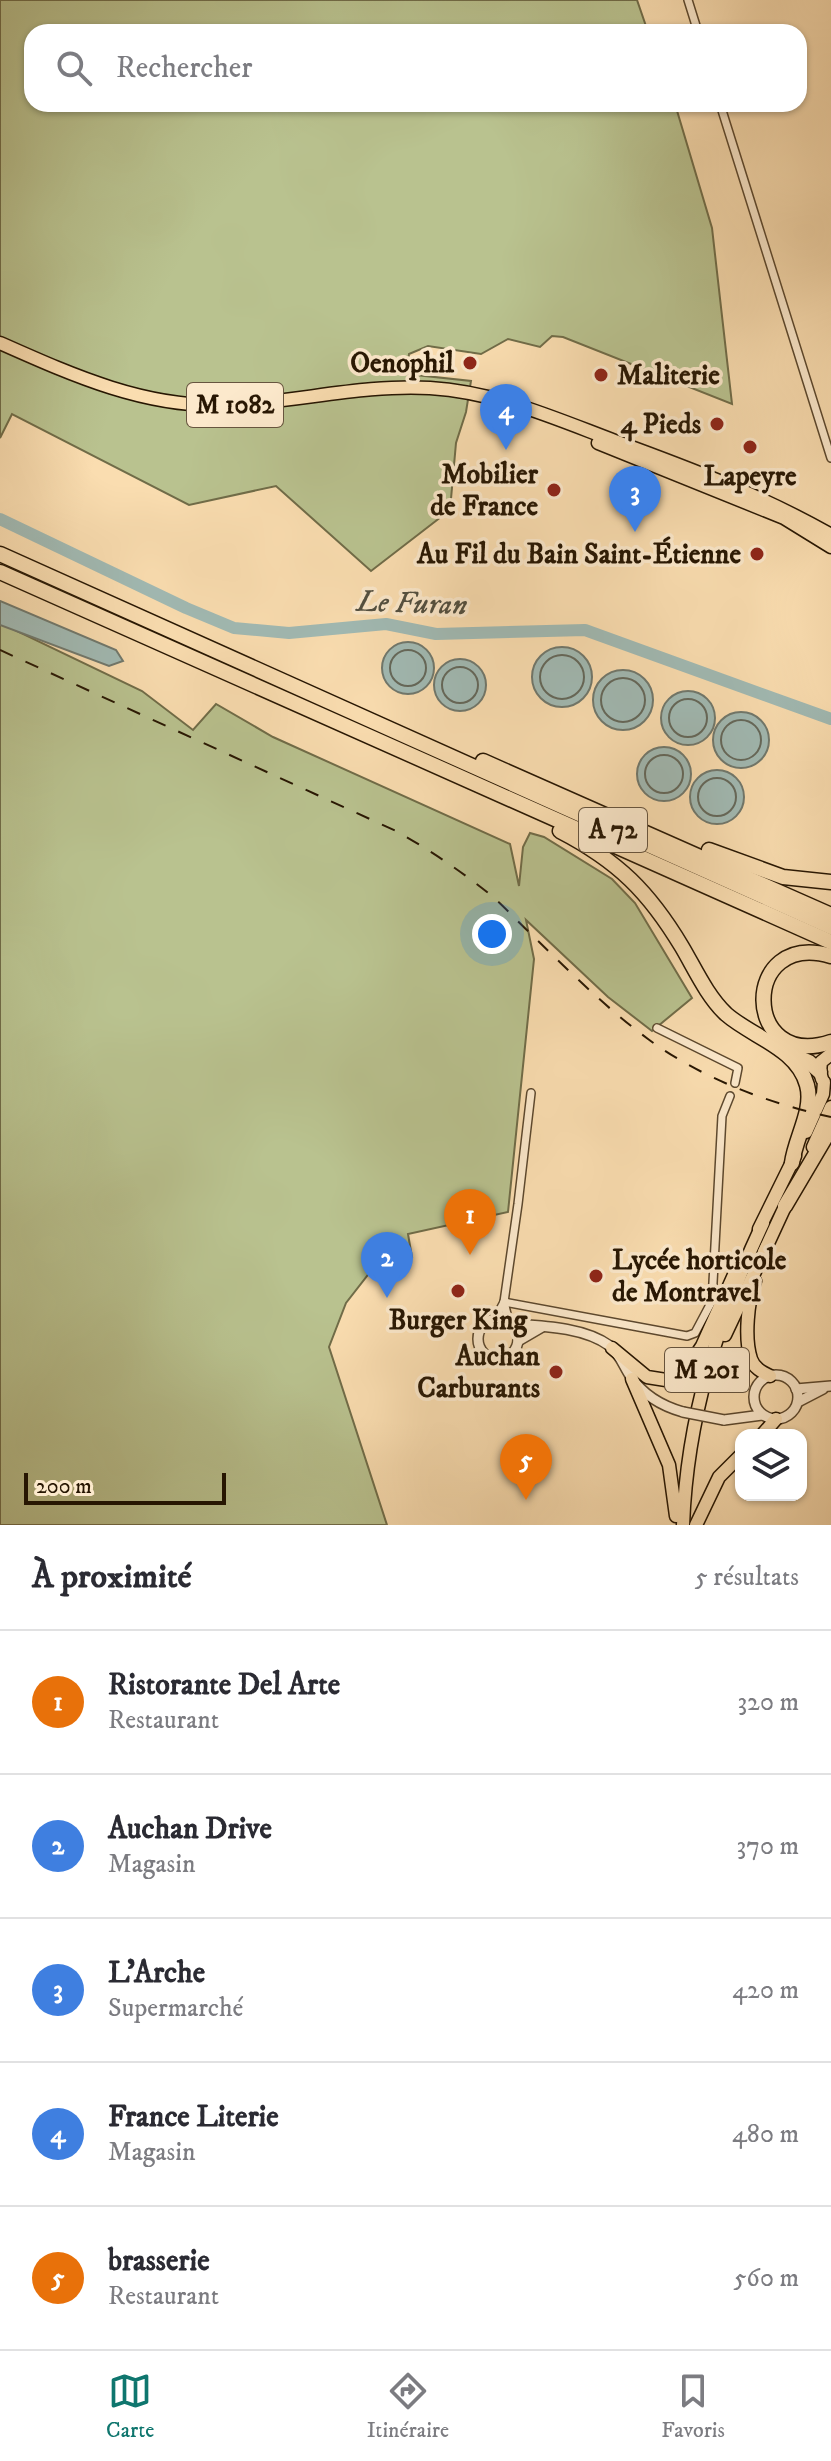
<!DOCTYPE html>
<html lang="fr">
<head>
<meta charset="utf-8">
<style>
	:root { --surface:#fff; --page:#f2f2f3; --text:#2b2b33; --muted:#7c7c81; --line:#e1e1e2; --accent:#0f766e }
	body { margin:0; font-family:"IM FELL DW Pica",serif; background:var(--page); color:var(--text) }
	.controls { position:absolute; right:24px; bottom:24px; display:grid; overflow:hidden; border-radius:16px; box-shadow:0 2px 6px #0004 }
	.controls button { width:72px; height:72px; display:grid; place-items:center; padding:0; border:0; border-bottom:2px solid var(--line); background:var(--surface); color:var(--text); font:40px sans-serif }
	.scale { position:absolute; left:24px; bottom:20px; width:202px; box-sizing:border-box; padding-left:8px; border:4px solid #271602; border-top:0; font-size:22px; line-height:28px; white-space:nowrap; color:#271602; -webkit-text-stroke:6px #fce9cc; paint-order:stroke }
	.you { position:absolute; left:492px; top:934px; width:28px; height:28px; margin:-20px; border:6px solid #fff; border-radius:50%; background:#1a73e8; box-shadow:0 0 0 12px #1a73e833 }
	.badge { display:grid; place-items:center; width:52px; height:52px; border-radius:50%; background:var(--accent); color:#fff; font-size:26px; font-weight:700 }
	.pin { position:absolute; translate:-50% -66px; filter:drop-shadow(0 2px 4px #0008) }
	.pin::after { content:''; position:absolute; top:42px; width:28px; height:24px; background:inherit; clip-path:polygon(0 0,100% 0,50% 100%) }
	.list { margin:0; padding:0; list-style:none }
	h2 { display:flex; justify-content:space-between; align-items:center; height:104px; margin:0; padding:0 32px; font-size:34px }
	h2 small { font-size:26px; font-weight:400; color:var(--muted) }
	.list li { display:grid; grid-template-columns:52px 1fr auto; gap:24px; align-items:center; box-sizing:border-box; height:144px; padding:0 32px; border-top:2px solid var(--line) }
	.list b { display:block; font-size:30px; white-space:nowrap }
	.list p { margin:0; font-size:26px; white-space:nowrap; color:var(--muted) }
	.list em { font-size:26px; font-style:normal; color:var(--muted) }
	.icon { flex:none; width:44px; height:44px; fill:none; stroke:currentColor; stroke-width:2; stroke-linecap:round; stroke-linejoin:round }
	.map { position:relative; flex:none; width:831px; height:1525px; overflow:hidden }
	.search { position:absolute; background:var(--surface); box-shadow:0 2px 6px #0004; left:24px; right:24px; top:24px; height:88px; display:flex; align-items:center; gap:20px; box-sizing:border-box; padding:0 28px; border-radius:24px; color:var(--muted); font-size:30px }
	.sheet { height:824px; background:var(--surface) }
	nav { display:flex; justify-content:space-around; align-items:center; box-sizing:border-box; height:112px; border-top:2px solid var(--line); background:var(--surface); font-size:22px; color:var(--muted) }
	nav a { display:grid; justify-items:center; gap:4px }
	nav .on { color:var(--accent) }
	.map>svg:first-child { display:block }
	.green { fill:#b9c28f; stroke:#706c48; stroke-width:2 }
	.water { fill:#a1bab4; stroke:#70786d; stroke-width:2 }
	.lines { fill:none; stroke-linecap:round; stroke-linejoin:round }
	.shore { stroke:#64685b; stroke-width:2 }
	.river { stroke:#a1bab4; stroke-width:12 }
	.minor-casing { stroke:#5c482e; stroke-width:10 }
	.tertiary-casing { stroke:#5c482e; stroke-width:12 }
	.primary-casing { stroke:#271602; stroke-width:15 }
	.trunk-casing { stroke:#271602; stroke-width:15 }
	.motorway-casing { stroke:#271602; stroke-width:17 }
	.minor { stroke:#fce9cc; stroke-width:7 }
	.tertiary { stroke:#fce9cc; stroke-width:9 }
	.primary { stroke:#faddb0; stroke-width:12 }
	.trunk { stroke:#faddb0; stroke-width:12 }
	.motorway { stroke:#faddb0; stroke-width:14 }
	.rail { stroke:#271602; stroke-width:2; stroke-dasharray:14 14; stroke-linecap:butt }
	.tertiary-bridge-casing { stroke:#5c482e; stroke-width:12; stroke-linecap:butt }
	.tertiary-bridge { stroke:#fce9cc; stroke-width:9 }
	.poi-dot { fill:#8f2418; stroke:#fce9cc; stroke-width:3 }
	.labels { text-anchor:middle; dominant-baseline:central; stroke-width:7; stroke-linejoin:round; paint-order:stroke }
	.shield { fill:#fce9cc; stroke:#67553f; stroke-width:2 }
	.shield-label { font-size:26px; font-weight:bold; fill:#271602 }
	.poi-label { font-size:28px; font-weight:bold; fill:#271602; stroke:#fce9cc; text-anchor:end }
	.water-label { font-size:30px; font-style:italic; fill:#524f40; stroke:#fce9cc }
</style>
</head>
<body>
<div class="map">
<svg width="831" height="1525" viewBox="0 0 831 1525">
	<rect width="100%" height="100%" fill="#faddb0"/>
	<filter id="stains"><feTurbulence type="fractalNoise" baseFrequency=".0025" numOctaves="4"/><feColorMatrix values="0 0 0 0 .2 0 0 0 0 .09 0 0 0 0 .02 0 0 0 .5 -.17"/></filter>
	<radialGradient id="worn" r=".72"><stop offset=".6" stop-color="#630" stop-opacity="0"/><stop offset="1" stop-color="#630" stop-opacity=".3"/></radialGradient>
	<g class="green">
		<path d="M0 0H637L648 32H32V104H675L712 228 732 404 563 337 552 336 540 347 508 339 481 354 428 346 409 354 407 374 471 381 466 412 456 443 450 510 371 571 276 486 189 505 12 414 0 438Z"/>
		<path d="M0 623 142 691 193 730 216 704 273 737 510 844 519 886 523 847 530 833 544 837 612 879 635 903 692 998 652 1031 608 997 526 920 534 959 508 1212 408 1234 412 1257 374 1267 346 1303 329 1347 387 1525H0Z"/>
	</g>
	<g class="water">
		<path d="M0 601 116 650 123 661 109 666 0 625Z"/>
		<circle cx="408" cy="668" r="26"/>
		<circle cx="562" cy="677" r="30"/>
		<circle cx="460" cy="685" r="26"/>
		<circle cx="623" cy="700" r="30"/>
		<circle cx="688" cy="718" r="27"/>
		<circle cx="741" cy="740" r="28"/>
		<circle cx="664" cy="774" r="27"/>
		<circle cx="717" cy="797" r="27"/>
	</g>
	<g class="lines">
		<g class="shore">
			<circle cx="408" cy="668" r="18"/>
			<circle cx="562" cy="677" r="22"/>
			<circle cx="460" cy="685" r="18"/>
			<circle cx="623" cy="700" r="22"/>
			<circle cx="688" cy="718" r="19"/>
			<circle cx="741" cy="740" r="20"/>
			<circle cx="664" cy="774" r="19"/>
			<circle cx="717" cy="797" r="19"/>
		</g>
		<path class="river" d="M0 519 186 608 234 628 289 633 386 624 436 634 585 630 831 719"/>
		<g class="minor-casing">
			<g id="minor">
				<path d="M688 0 698 32"/>
				<path d="M720 104 831 458"/>
				<path d="M657 1028 738 1068 735 1083"/>
				<path d="M504 1302 687 1336 695 1333 712 1301 722 1116 730 1096"/>
				<path d="M495 1319 504 1302"/>
				<path d="M509 1322 504 1302 518 1204 531 1093"/>
			</g>
		</g>
		<g class="tertiary-casing">
			<g id="tertiary">
				<circle cx="498" cy="1339" r="20"/>
				<path d="M512 1324C542 1326 584 1327 610 1346 620 1354 624 1367 631 1377 644 1396 662 1406 683 1412"/>
				<path d="M518 1341 542 1327"/>
				<circle cx="776" cy="1397" r="22"/>
				<path d="M796 1389 831 1386"/>
				<path d="M798 1402 823 1389"/>
				<path d="M724 1420 762 1415"/>
			</g>
		</g>
		<g class="primary-casing">
			<g id="primary">
				<path d="M0 343C72 375 145 408 225 405 293 403 362 384 430 388 496 392 554 418 615 441 689 468 763 496 831 535"/>
				<path d="M598 443 784 518 831 547"/>
				<path d="M822 1079 820 1072 821 1062 831 1054"/>
				<path d="M806 1132 823 1094 824 1082"/>
				<path d="M813 1147 831 1107"/>
				<path d="M759 1229 795 1156"/>
				<path d="M764 1252 788 1200"/>
				<path d="M755 1281C748 1301 744 1338 751 1359 754 1368 762 1372 770 1376"/>
				<path d="M612 1348 647 1377 666 1380 684 1373 702 1346 738 1266"/>
			</g>
		</g>
		<g class="trunk-casing">
			<g id="trunk">
				<path d="M725 1335 767 1246"/>
				<path d="M632 1379 669 1465 676 1516"/>
				<path d="M762 1435 776 1419"/>
				<path d="M683 1525C687 1418 718 1319 763 1223"/>
				<path d="M696 1525 719 1477 741 1455"/>
			</g>
		</g>
		<g class="motorway-casing">
			<g id="motorway">
				<path d="M0 554 831 927"/>
				<path d="M0 572 831 942"/>
				<path d="M483 761 831 915"/>
				<path d="M560 831C618 861 649 892 682 947 695 969 707 996 726 1014 752 1037 797 1048 807 1085 814 1110 795 1138 792 1163"/>
				<path d="M709 850 783 877 831 882"/>
				<path d="M831 956C740 929 742 1072 831 1042"/>
				<path d="M790 1054 809 1062 820 1072"/>
				<path d="M785 1206 831 1128"/>
			</g>
		</g>
		<use href="#minor" class="minor"/>
		<use href="#tertiary" class="tertiary"/>
		<use href="#primary" class="primary"/>
		<use href="#trunk" class="trunk"/>
		<use href="#motorway" class="motorway"/>
		<path class="rail" d="M0 650 396 831C428 849 458 869 487 892 502 904 516 920 531 934 568 970 606 1008 648 1039 701 1078 767 1103 831 1117"/>
		<g class="tertiary-bridge-casing">
			<path id="tertiary-bridge" d="M683 1412 724 1420"/>
		</g>
		<use href="#tertiary-bridge" class="tertiary-bridge"/>
	</g>
	<g class="poi-dot">
		<circle cx="470" cy="363" r="8"/>
		<circle cx="601" cy="375" r="8"/>
		<circle cx="717" cy="424" r="8"/>
		<circle cx="750" cy="447" r="8"/>
		<circle cx="554" cy="490" r="8"/>
		<circle cx="757" cy="554" r="8"/>
		<circle cx="596" cy="1276" r="8"/>
		<circle cx="458" cy="1291" r="8"/>
		<circle cx="556" cy="1372" r="8"/>
	</g>
	<g class="labels">
		<g class="shield">
			<rect x="187" y="383" width="96" height="44" rx="6"/>
			<rect x="579" y="808" width="68" height="44" rx="6"/>
			<rect x="665" y="1348" width="84" height="44" rx="6"/>
		</g>
		<g class="shield-label">
			<text x="235" y="405">M 1082</text>
			<text x="613" y="830">A 72</text>
			<text x="707" y="1370">M 201</text>
		</g>
		<g class="poi-label">
			<text x="454" y="363">Oenophil</text>
			<text x="617" y="375" text-anchor="start">Maliterie</text>
			<text x="701" y="424">4 Pieds</text>
			<text x="538" y="474">Mobilier<tspan x="538" dy="32">de France</tspan></text>
			<text x="750" y="476" text-anchor="middle">Lapeyre</text>
			<text x="741" y="554">Au Fil du Bain Saint-Étienne</text>
			<text x="612" y="1260" text-anchor="start">Lycée horticole<tspan x="612" dy="32">de Montravel</tspan></text>
			<text x="458" y="1320" text-anchor="middle">Burger King</text>
			<text x="540" y="1356">Auchan<tspan x="540" dy="32">Carburants</tspan></text>
		</g>
		<g class="water-label">
			<text transform="translate(412 604) rotate(2)">Le Furan</text>
		</g>
	</g>
	<rect width="100%" height="100%" filter="url(#stains)"/>
	<rect width="100%" height="100%" fill="url(#worn)"/>
</svg>
<div class="controls">
<button><svg class="icon" aria-label="layers" viewBox="0 0 24 24"><path d="M12 4l9 5-9 5-9-5zM3 14l9 5 9-5"/></svg></button>
</div>
<div class="scale">200 m</div>
<div class="you"></div>
<div class="pin badge" style="left:470px;top:1255px;background:#e8710a">1</div>
<div class="pin badge" style="left:387px;top:1298px;background:#3f7fe0">2</div>
<div class="pin badge" style="left:635px;top:532px;background:#3f7fe0">3</div>
<div class="pin badge" style="left:506px;top:450px;background:#3f7fe0">4</div>
<div class="pin badge" style="left:526px;top:1500px;background:#e8710a">5</div>
<div class="search"><svg class="icon" aria-label="search" viewBox="0 0 24 24"><circle cx="10" cy="10" r="6"/><path d="M15 15l6 6"/></svg>Rechercher</div>
</div>
<section class="sheet">
<h2>À proximité<small>5 résultats</small></h2>
<ul class="list">
<li><span class="badge" style="background:#e8710a">1</span><div><b>Ristorante Del Arte</b><p>Restaurant</p></div><em>320 m</em></li>
<li><span class="badge" style="background:#3f7fe0">2</span><div><b>Auchan Drive</b><p>Magasin</p></div><em>370 m</em></li>
<li><span class="badge" style="background:#3f7fe0">3</span><div><b>L'Arche</b><p>Supermarché</p></div><em>420 m</em></li>
<li><span class="badge" style="background:#3f7fe0">4</span><div><b>France Literie</b><p>Magasin</p></div><em>480 m</em></li>
<li><span class="badge" style="background:#e8710a">5</span><div><b>brasserie</b><p>Restaurant</p></div><em>560 m</em></li>
</ul>
</section>
<nav>
<a class="on"><svg class="icon" aria-label="map" viewBox="0 0 24 24"><path d="M3 6l6-2 6 2 6-2v14l-6 2-6-2-6 2zM9 4v14M15 6v14"/></svg>Carte</a>
<a><svg class="icon" aria-label="directions" viewBox="0 0 24 24"><path d="M12 3l9 9-9 9-9-9zM9 14v-3h6M13 9l2 2-2 2"/></svg>Itinéraire</a>
<a><svg class="icon" aria-label="saved" viewBox="0 0 24 24"><path d="M7 4h10v16l-5-4-5 4z"/></svg>Favoris</a>
</nav>
</body>
</html>
